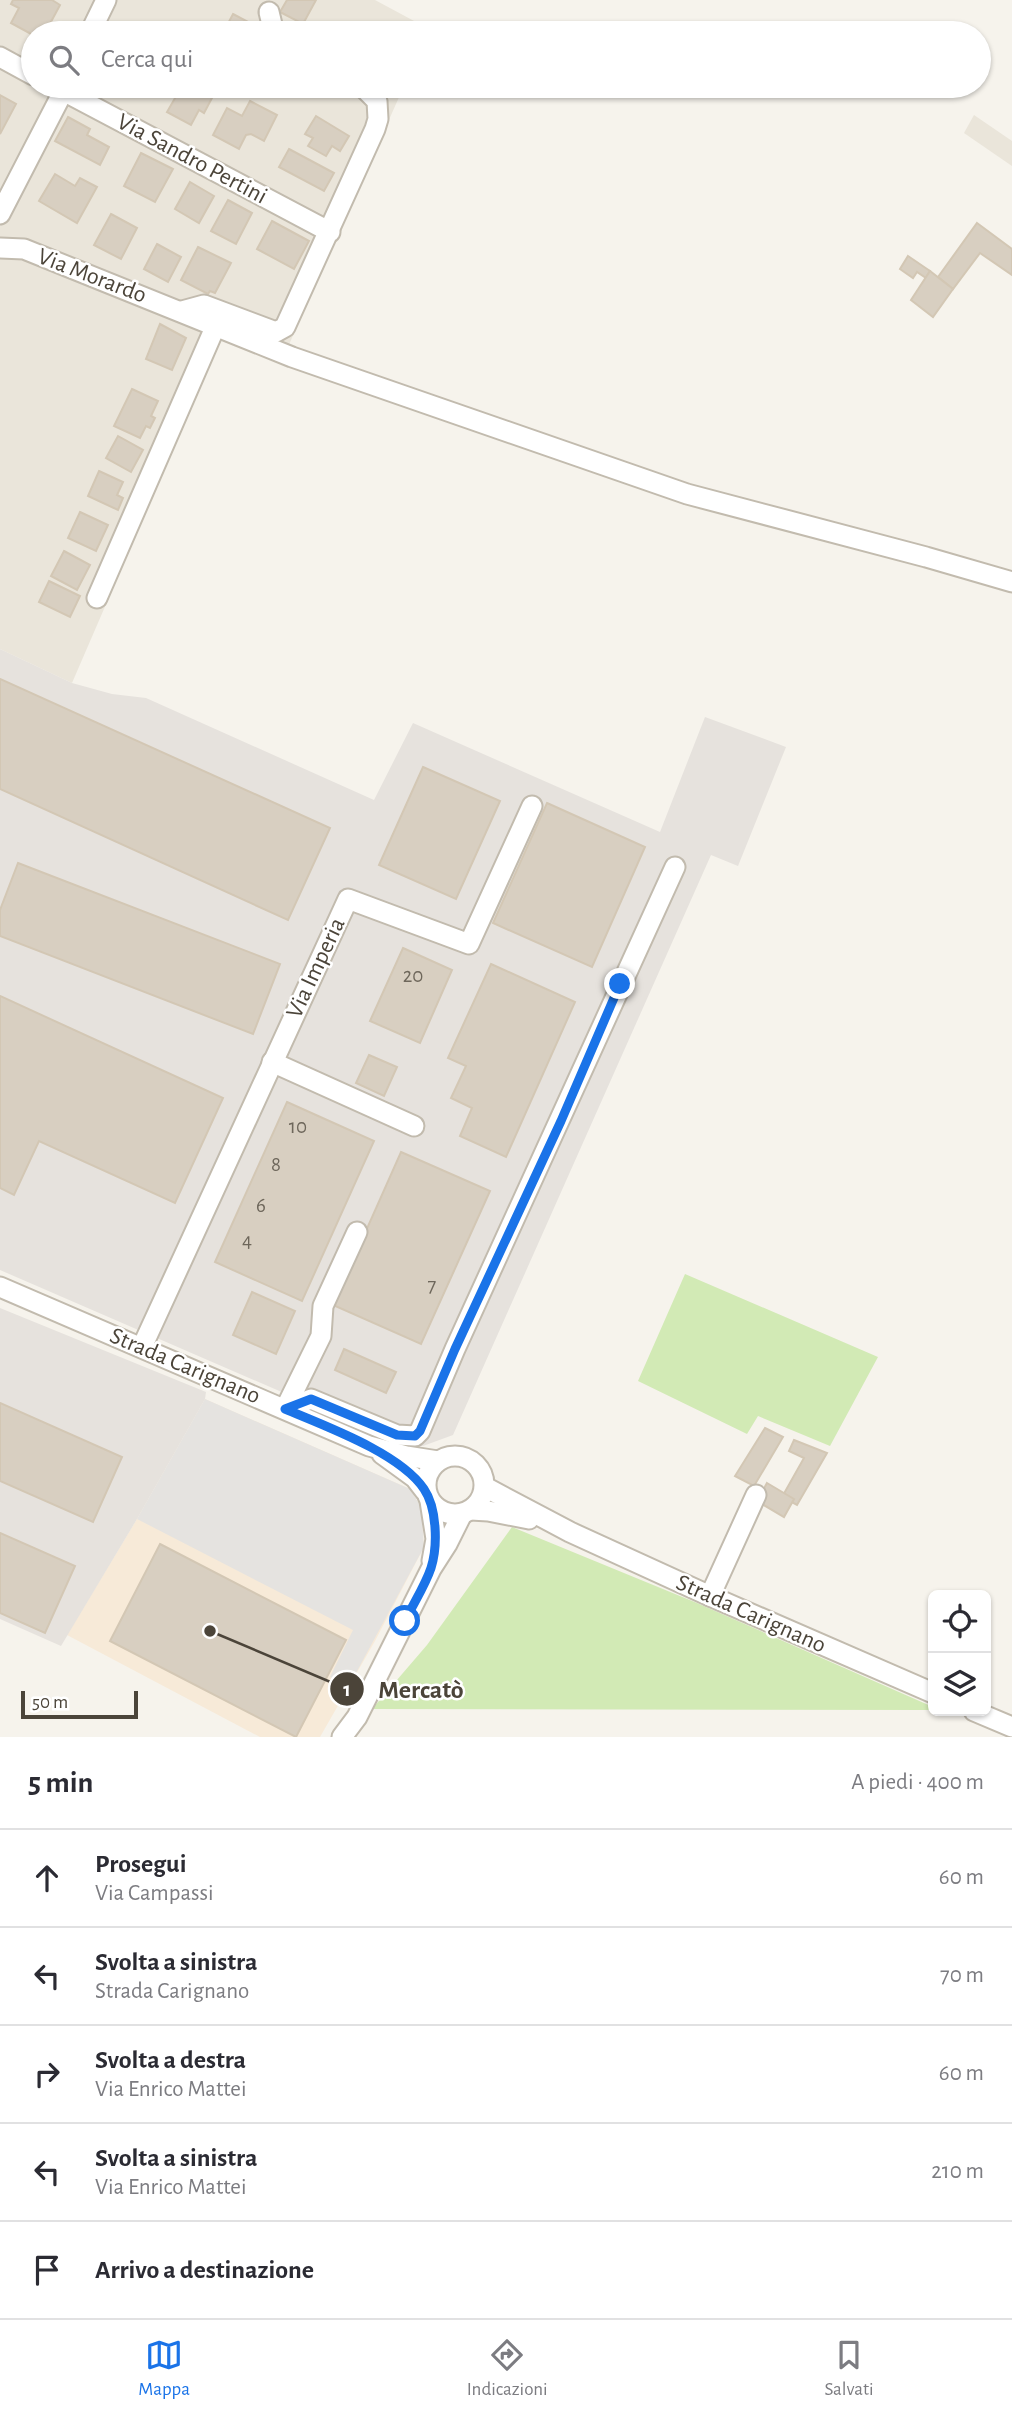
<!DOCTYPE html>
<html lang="it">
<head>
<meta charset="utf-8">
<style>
	:root { --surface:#fff; --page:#f7f7f7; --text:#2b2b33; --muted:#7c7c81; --line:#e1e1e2; --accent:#1a73e8 }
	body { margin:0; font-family:"Alegreya Sans",sans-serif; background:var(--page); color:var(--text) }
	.controls { position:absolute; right:21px; bottom:21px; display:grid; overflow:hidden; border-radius:10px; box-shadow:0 2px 5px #0004 }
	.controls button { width:63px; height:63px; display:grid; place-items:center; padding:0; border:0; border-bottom:2px solid var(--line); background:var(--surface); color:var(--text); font:35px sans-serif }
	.scale { position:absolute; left:21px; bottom:18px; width:117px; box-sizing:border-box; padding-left:7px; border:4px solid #4b4439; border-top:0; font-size:19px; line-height:24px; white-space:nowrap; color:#4b4439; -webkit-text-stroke:5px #fff; paint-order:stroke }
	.stop { position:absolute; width:21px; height:21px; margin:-16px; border:5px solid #1a73e8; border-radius:50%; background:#fff }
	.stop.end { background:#1a73e8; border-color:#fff; box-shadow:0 2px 7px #0008 }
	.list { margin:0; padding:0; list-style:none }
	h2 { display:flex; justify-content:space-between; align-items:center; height:91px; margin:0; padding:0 28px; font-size:30px }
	h2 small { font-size:23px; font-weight:400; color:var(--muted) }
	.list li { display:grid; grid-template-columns:46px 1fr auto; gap:21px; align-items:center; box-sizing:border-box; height:98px; padding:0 28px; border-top:2px solid var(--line) }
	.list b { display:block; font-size:26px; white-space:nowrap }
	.list p { margin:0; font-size:23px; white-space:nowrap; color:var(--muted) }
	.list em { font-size:23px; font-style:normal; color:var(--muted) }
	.icon { flex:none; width:38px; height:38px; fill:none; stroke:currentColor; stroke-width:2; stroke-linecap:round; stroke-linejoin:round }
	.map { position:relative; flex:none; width:1012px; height:1737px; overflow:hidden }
	.search { position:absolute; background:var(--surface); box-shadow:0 2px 5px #0004; left:21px; right:21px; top:21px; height:77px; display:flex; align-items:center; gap:18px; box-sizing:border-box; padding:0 24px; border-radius:38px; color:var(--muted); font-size:26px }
	.sheet { height:581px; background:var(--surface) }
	nav { display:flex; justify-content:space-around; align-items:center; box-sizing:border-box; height:98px; border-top:2px solid var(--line); background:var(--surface); font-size:19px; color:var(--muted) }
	nav a { display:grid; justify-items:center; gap:4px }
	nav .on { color:var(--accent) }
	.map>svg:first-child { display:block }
	.residential { fill:#eae5da }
	.commercial { fill:#f7ead8 }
	.industrial { fill:#e6e2dd }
	.green { fill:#d2eab5 }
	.parking { fill:#e5e3e0 }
	.building { fill:#d8cfc1; stroke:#d3c7b4; stroke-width:2 }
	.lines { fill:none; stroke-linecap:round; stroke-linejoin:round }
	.minor-casing { stroke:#c2bbae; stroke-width:23 }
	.minor { stroke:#fff; stroke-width:19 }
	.route { stroke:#1a73e8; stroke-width:9 }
	.labels { text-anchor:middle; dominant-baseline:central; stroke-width:5; stroke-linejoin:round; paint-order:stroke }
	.number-label { font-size:21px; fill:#6e675b }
	.street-label { font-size:24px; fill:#4b4439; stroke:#fff }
	.leader { fill:none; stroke:#4b4439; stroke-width:2.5 }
	.callout-dot { fill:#4b4439; stroke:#fff; stroke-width:2.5 }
	.mark-label { font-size:21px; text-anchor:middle; font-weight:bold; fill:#fff }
	.callout-label { font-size:26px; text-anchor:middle; font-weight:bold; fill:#4b4439; stroke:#fff; stroke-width:5; stroke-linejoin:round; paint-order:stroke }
</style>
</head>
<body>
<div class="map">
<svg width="1012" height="1737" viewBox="0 0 1012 1737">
	<rect width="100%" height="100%" fill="#f6f3ec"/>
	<g class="residential">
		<path d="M0 0H375L429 29 427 33H33V86H404L283 358 222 336 72 683 0 649Z"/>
		<path d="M974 115 1012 141V166L964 133Z"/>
	</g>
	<path class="commercial" d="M205 1399 410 1489 421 1507 424 1547 375 1641 320 1737H260L67 1635 137 1519Z"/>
	<g class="industrial">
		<path d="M0 649 72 683 112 694 146 698 374 800 413 723 660 832 705 717 786 747 738 866 711 855 453 1435 423 1446 404 1445 0 1270Z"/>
		<path d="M0 1308 206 1392 205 1399 137 1519 61 1646 0 1619Z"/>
	</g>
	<g class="green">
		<path d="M685 1274 878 1357 830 1446 758 1416 747 1434 638 1381Z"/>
		<path d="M512 1527 697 1603 933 1707V1710L372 1709 427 1645Z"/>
	</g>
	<path class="parking" d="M205 1399 410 1489 421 1507 424 1547 349 1686 330 1677 353 1630 137 1519Z"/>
	<g class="building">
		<path d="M13 0H52L60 5 45 33H33V35L11 23 19 8 11 4Z"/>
		<path d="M287 0H316L303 24 280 12Z"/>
		<path d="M233 14 269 33H223Z"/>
		<path d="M182 86H190L212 98 204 113 199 110 191 125 167 112Z"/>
		<path d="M0 95 16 104 0 134Z"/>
		<path d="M250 101 277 115 264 141 251 134 246 135 239 149 213 135 227 108 242 116Z"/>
		<path d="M316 116 349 136 340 151 332 146 326 156 308 146 313 138 305 134Z"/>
		<path d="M68 117 90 129 87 135 109 147 100 165 55 141Z"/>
		<path d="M289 149 334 173 324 191 279 167Z"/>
		<path d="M141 153 173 169 155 202 124 186Z"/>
		<path d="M55 174 75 186 80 178 97 187 77 223 39 201Z"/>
		<path d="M190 182 214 196 199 223 175 209Z"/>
		<path d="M228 200 252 213 236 244 211 231Z"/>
		<path d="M111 214 137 228 121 259 94 245Z"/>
		<path d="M272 221 309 241 294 269 257 249Z"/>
		<path d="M977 223 1012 249V275L980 253 953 289 938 277Z"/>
		<path d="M157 244 181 257 168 282 144 269Z"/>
		<path d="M198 247 231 263 215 293 210 291 208 294 181 280Z"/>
		<path d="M908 256 930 271 926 278 917 272 913 278 900 269Z"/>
		<path d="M930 271 953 289 933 317 911 300Z"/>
		<path d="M160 324 186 338 172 370 146 359Z"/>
		<path d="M132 389 158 401 151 416 155 418 150 428 146 426 140 438 114 426Z"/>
		<path d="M118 436 143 450 131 472 106 458Z"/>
		<path d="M99 471 123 482 117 495 123 498 118 510 88 496Z"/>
		<path d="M80 512 108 525 96 551 68 538Z"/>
		<path d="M64 551 90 565 77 590 51 576Z"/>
		<path d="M49 581 80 596 70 617 39 602Z"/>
		<path d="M0 679 330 828 288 920 0 789Z"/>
		<path d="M423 767 500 801 456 899 379 865Z"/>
		<path d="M547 803 645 847 592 967 493 923Z"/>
		<path d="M18 863 280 964 253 1034 0 936V910Z"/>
		<path d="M403 948 452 970 420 1043 370 1021Z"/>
		<path d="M491 964 575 1002 506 1157 460 1136 472 1108 451 1098 466 1066 448 1058Z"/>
		<path d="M0 996 223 1098 175 1203 39 1141 14 1195 0 1188Z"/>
		<path d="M369 1055 397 1067 384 1096 356 1083Z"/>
		<path d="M287 1102 374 1141 302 1301 215 1262Z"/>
		<path d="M401 1152 490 1191 421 1344 333 1305Z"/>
		<path d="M252 1292 295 1311 276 1354 233 1335Z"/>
		<path d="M344 1349 396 1372 386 1393 335 1370Z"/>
		<path d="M0 1403 122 1457 93 1522 0 1481Z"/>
		<path d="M765 1428 783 1437 754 1486 735 1476Z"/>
		<path d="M794 1440 827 1453 797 1505 782 1497 804 1458 789 1451Z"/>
		<path d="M767 1483 794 1499 784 1517 757 1501Z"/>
		<path d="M0 1533 75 1566 45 1633 0 1613Z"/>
		<path d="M160 1544 346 1640 296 1737 110 1641Z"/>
	</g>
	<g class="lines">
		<g class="minor-casing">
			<g id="minor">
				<path d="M269 12 274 33"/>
				<path d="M90 33 106 0"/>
				<path d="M0 57 33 75"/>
				<path d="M54 86 330 232"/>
				<path d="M0 214 66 86"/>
				<path d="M0 248 24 249 292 357 687 494 926 557 1012 582"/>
				<path d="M182 311 204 305 276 332 285 327 375 129 378 119 377 101 362 86"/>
				<path d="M97 598 216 325"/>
				<path d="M272 1062 414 1126"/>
				<path d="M0 1287 369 1446 406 1456 438 1461"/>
				<path d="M142 1347 348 899 469 944 532 806"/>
				<path d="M285 1409 311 1399 397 1435 415 1436 420 1431 455 1349 675 867"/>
				<path d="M285 1409 321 1336 323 1306 357 1232"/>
				<path d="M382 1454 415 1478 425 1491"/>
				<circle cx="455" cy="1485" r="29"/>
				<path d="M485 1487 570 1532 710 1596 933 1693"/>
				<path d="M430 1501 436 1539 432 1561"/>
				<path d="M471 1510 488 1511 529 1519"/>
				<path d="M710 1596 756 1495"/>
				<path d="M974 1711 1012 1727"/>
				<path d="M342 1737 357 1717 431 1569 447 1544 462 1514"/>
			</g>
		</g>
		<use href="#minor" class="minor"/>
	</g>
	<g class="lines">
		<path class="route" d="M405 1621C413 1604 425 1586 431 1568 438 1546 437 1508 424 1489 400 1453 325 1426 285 1409L311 1399 397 1435 415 1436 420 1431 455 1349 561 1121 620 984"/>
	</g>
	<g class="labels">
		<g class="number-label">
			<text x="413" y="975">20</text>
			<text x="298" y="1126">10</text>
			<text x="276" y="1164">8</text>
			<text x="261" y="1205">6</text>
			<text x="247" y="1240">4</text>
			<text x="432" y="1285">7</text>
		</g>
		<g class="street-label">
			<text transform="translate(192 159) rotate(28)">Via Sandro Pertini</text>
			<text transform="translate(92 276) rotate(21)">Via Morardo</text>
			<text transform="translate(316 968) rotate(-65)">Via Imperia</text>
			<text transform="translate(185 1366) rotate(23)">Strada Carignano</text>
			<text transform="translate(751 1614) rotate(24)">Strada Carignano</text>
		</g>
	</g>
	<path class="leader" d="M210 1631L347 1689"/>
	<g class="callout-dot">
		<circle cx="210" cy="1631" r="7"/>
		<circle cx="347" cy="1689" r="18"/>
	</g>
	<g class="mark-label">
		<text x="347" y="1696">1</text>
	</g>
	<g class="callout-label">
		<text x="421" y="1698">Mercatò</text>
	</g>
</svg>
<div class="controls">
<button><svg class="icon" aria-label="locate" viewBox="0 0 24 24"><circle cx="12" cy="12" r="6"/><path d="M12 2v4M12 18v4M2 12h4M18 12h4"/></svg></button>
<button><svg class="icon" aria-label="layers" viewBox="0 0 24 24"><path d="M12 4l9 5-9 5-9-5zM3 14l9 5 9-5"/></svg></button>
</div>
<div class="scale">50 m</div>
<div class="stop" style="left:405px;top:1621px"></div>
<div class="stop end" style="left:620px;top:984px"></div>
<div class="search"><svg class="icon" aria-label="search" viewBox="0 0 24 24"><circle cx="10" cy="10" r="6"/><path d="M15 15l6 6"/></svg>Cerca qui</div>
</div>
<section class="sheet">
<h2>5 min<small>A piedi · 400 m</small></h2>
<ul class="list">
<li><svg class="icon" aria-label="ahead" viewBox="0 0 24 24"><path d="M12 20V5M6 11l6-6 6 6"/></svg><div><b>Prosegui</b><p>Via Campassi</p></div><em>60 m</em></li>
<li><svg class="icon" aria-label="left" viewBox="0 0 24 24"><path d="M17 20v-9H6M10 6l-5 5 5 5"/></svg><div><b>Svolta a sinistra</b><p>Strada Carignano</p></div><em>70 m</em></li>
<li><svg class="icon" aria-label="right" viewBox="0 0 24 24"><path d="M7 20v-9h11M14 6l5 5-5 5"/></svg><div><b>Svolta a destra</b><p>Via Enrico Mattei</p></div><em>60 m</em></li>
<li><svg class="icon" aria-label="left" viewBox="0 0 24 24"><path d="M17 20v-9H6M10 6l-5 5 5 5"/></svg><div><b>Svolta a sinistra</b><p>Via Enrico Mattei</p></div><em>210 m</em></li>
<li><svg class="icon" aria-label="arrive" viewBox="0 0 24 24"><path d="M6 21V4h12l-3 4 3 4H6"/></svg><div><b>Arrivo a destinazione</b></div></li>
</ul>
</section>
<nav>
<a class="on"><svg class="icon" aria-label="map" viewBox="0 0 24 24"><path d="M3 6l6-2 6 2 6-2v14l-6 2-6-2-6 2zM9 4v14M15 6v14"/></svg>Mappa</a>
<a><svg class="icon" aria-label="directions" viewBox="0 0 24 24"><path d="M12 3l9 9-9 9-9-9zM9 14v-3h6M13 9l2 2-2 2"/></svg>Indicazioni</a>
<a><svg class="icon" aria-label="saved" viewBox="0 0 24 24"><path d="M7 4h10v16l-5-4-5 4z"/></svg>Salvati</a>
</nav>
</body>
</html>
